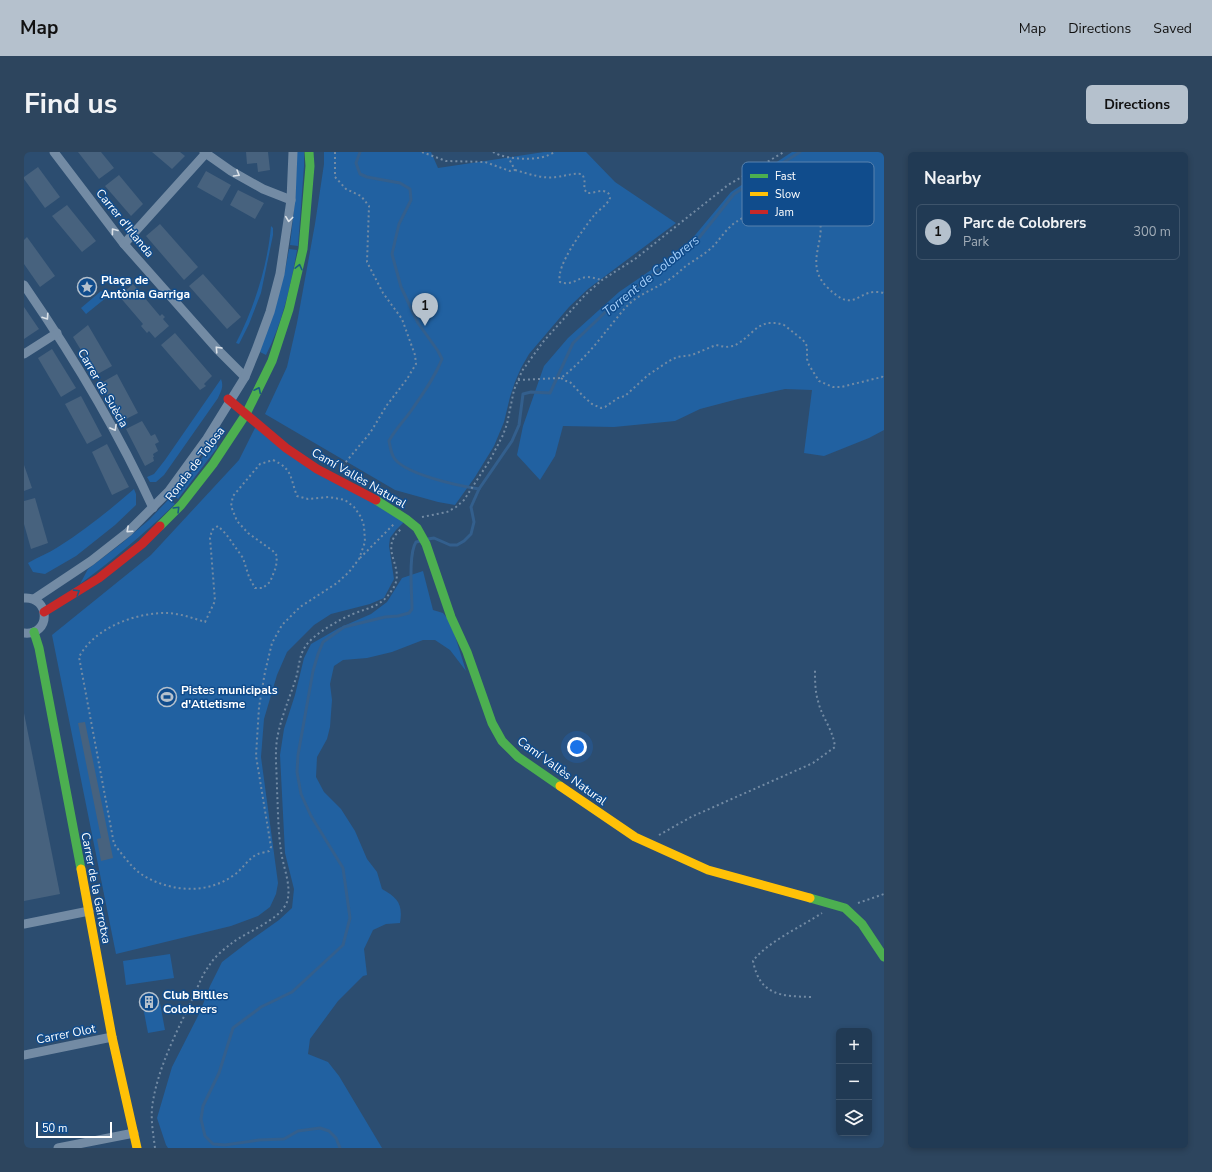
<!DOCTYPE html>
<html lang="en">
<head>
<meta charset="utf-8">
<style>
	:root { --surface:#213a54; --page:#2d455e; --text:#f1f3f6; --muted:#a2adb8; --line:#3e546b; --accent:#b5c1cd }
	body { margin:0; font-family:"Nunito Sans",sans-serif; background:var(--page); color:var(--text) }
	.controls { position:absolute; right:12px; bottom:12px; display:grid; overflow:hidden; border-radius:6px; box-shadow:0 2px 6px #0003 }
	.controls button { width:36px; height:36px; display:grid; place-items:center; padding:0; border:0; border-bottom:1px solid var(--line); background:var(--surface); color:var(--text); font:20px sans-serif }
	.scale { position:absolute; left:12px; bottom:10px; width:76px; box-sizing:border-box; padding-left:4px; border:2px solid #fff; border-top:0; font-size:11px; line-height:14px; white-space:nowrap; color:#fff; -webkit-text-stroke:3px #104c8c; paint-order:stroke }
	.you { position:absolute; left:553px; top:595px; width:14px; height:14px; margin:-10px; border:3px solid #fff; border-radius:50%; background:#1a73e8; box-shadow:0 0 0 6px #1a73e833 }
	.badge { display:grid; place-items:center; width:26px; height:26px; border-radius:50%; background:var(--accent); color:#111; font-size:13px; font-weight:700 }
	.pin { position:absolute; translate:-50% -33px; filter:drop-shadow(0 1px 2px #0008) }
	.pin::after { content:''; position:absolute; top:21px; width:14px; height:12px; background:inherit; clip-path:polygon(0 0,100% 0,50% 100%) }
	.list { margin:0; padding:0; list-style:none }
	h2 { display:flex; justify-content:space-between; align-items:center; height:52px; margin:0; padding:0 16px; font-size:17px }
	h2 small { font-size:13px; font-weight:400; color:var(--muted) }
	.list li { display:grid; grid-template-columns:26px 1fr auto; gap:12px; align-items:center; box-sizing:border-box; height:56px; margin:0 8px 8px; padding:0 8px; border:1px solid var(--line); border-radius:6px }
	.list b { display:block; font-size:15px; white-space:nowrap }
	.list p { margin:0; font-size:13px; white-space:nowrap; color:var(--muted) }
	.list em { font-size:13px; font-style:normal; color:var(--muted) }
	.icon { flex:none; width:22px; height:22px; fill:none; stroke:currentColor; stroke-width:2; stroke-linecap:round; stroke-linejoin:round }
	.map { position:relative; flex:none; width:860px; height:996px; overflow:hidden; border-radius:6px }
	header { display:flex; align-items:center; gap:24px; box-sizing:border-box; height:56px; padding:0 20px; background:var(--accent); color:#111 }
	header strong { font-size:19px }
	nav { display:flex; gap:22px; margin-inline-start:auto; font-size:14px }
	.intro { display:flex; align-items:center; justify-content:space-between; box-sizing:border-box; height:96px; padding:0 24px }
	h1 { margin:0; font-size:28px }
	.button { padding:10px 18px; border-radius:6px; background:var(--accent); color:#111; font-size:14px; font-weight:700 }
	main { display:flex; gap:24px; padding:0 24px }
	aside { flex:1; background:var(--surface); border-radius:6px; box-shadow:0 2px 6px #0003 }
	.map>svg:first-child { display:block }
	.green { fill:#2161a1 }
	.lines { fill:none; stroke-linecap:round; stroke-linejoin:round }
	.stream { stroke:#335f8d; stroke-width:3 }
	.building { fill:#47627e }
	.path { stroke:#738ba4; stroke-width:2; stroke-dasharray:2 3; stroke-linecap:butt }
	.street { stroke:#738ba4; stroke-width:9 }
	.fast { stroke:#4caf50; stroke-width:9 }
	.slow { stroke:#ffc107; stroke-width:9 }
	.jam { stroke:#c62828; stroke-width:9 }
	.oneway { stroke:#dce2e8 }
	.oneway2 { stroke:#195b83 }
	.labels { text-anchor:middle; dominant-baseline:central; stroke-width:3; stroke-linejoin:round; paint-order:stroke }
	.street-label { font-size:12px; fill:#fff; stroke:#104c8c }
	.poi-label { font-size:12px; font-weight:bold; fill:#fff; stroke:#104c8c; text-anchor:start }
	.water-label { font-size:13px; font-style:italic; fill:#a3cef9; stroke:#104c8c }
	.key { fill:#104c8c; stroke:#5882ae; stroke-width:1 }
	.key-label { font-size:11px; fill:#fff }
</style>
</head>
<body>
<header>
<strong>Map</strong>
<nav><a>Map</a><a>Directions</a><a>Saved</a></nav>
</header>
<div class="intro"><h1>Find us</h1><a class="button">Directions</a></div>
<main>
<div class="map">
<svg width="860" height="996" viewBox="0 0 860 996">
	<rect width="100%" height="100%" fill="#2c4d70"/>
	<g class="green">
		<path d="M273 0H280V14L274 94 266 93 271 48Z"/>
		<path d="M300 0H407L414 16 520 0H562L591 30 652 71 564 137 545 155 505 202 497 216 491 230 486 245 480 270 470 294 451 325 431 353 414 350 371 338 241 262 263 215 273 171 291 72 300 12Z"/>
		<path d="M768 0H860V278L845 286 800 304 780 301 788 238 761 237 714 247 676 257 651 269 590 275 539 274 531 304 516 328 493 303 499 274 520 214 544 186 595 140 662 94 707 40Z"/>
		<path d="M247 74 249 76V83L237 141 225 172 215 192 212 191C230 157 244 112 247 74Z"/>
		<path d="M265 97 273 98C267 133 258 172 242 203L236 200 261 119Z"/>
		<path d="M77 139 83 145 62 162 57 156Z"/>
		<path d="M197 227C200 235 197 239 194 246L140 323 132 330H126L123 325 130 322 141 308Z"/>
		<path d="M233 272 380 370 372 378 366 386 365 394 370 427 360 446 346 452 307 462 290 473 263 500 253 523 240 567 237 605 254 731 252 742 246 755 234 764 207 774 92 802 28 483 127 403 215 308Z"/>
		<path d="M189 291 193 293V296L154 347 149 342 166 322Z"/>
		<path d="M110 337 112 342V353L91 373 52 404 21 422 9 420 4 411C14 405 25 401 34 395 61 378 86 358 110 337Z"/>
		<path d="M145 347 151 352C121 381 90 407 56 432L64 417 98 391 125 368Z"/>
		<path d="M399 419 409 458 419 461 427 471 442 519 426 498 411 488H399L368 500 343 506 319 508 310 514 306 532 308 548 306 575 303 587 293 605 292 625 300 640 317 657 331 679 343 707 353 720 358 737C374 746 379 752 376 771L362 772 349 778 340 797 343 823 339 824 314 849 286 887 284 902 304 910 315 924 358 996H144L142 993 133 966 148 915 176 860 186 834 198 810 224 790 255 768 268 756 270 737 261 701 256 603 260 577 271 543 280 506 287 492 315 476 347 462 363 450 378 426Z"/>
		<path d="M146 802 150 826 102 833 99 809Z"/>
		<path d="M136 851 141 878 124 881 119 855Z"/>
	</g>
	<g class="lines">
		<g class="stream">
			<path d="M336 0 332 11 336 22 343 25 376 31 386 37 387 48 375 72 368 102 377 135 394 171 414 199 418 207C411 225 400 240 389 256 381 268 372 276 365 289 366 294 367 300 369 304 377 322 436 334 455 337"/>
			<path d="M404 387 410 386 426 393H433L440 389 447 382 450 370 447 355 455 337 488 289 495 273 499 242 507 240 526 241 549 191 592 150 670 92 710 42 776 0"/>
			<path d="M316 996 312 986 305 979 296 976 274 979 260 987 235 988 201 993 189 992 181 984 177 967 179 954 195 921 209 876 237 855 268 840 319 793 326 766 319 716 287 664 277 642 273 620 274 603 289 519 294 502 299 490 320 475 361 465 374 464 385 461 388 457C388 442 384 402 392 390L397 389"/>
		</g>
	</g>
	<g class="building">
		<path d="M54 0H77L90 16 75 27Z"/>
		<path d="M128 0H156L161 4 148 17Z"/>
		<path d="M222 0H244L246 18 234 20 233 11 223 12Z"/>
		<path d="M14 15 36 45 21 56 0 27V25Z"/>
		<path d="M182 19 207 33 198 49 173 35Z"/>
		<path d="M95 23 119 52 107 64 81 34Z"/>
		<path d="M214 38 240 51 231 67 206 53Z"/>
		<path d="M43 53 72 89 58 100 28 64Z"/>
		<path d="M136 72 174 115 160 128 122 84Z"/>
		<path d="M3 85 31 124 16 135 0 112V88Z"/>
		<path d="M179 122 217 165 203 177 165 134Z"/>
		<path d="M109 132 136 164 138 162 141 165 139 167 145 174 131 186 125 179 123 181 117 174 119 172 95 144Z"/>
		<path d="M0 155 15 177 0 187Z"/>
		<path d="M64 173 88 214 72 223 49 185Z"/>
		<path d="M151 181 188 224 180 232 182 234 176 238 137 193Z"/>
		<path d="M28 197 52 236 37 245 14 206Z"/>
		<path d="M93 222 114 261 98 269 77 231Z"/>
		<path d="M57 244 78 284 63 292 41 252Z"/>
		<path d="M118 269 127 284 131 282 135 290 131 292 134 299 129 302 130 305H129L130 309 121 314 102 277Z"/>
		<path d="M83 292 105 335 88 343 68 300Z"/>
		<path d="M0 313 8 336 0 339Z"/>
		<path d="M11 346 24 391 7 397 0 372V349Z"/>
		<path d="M0 561 36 742 0 749Z"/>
		<path d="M61 570 89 706 77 709 73 687 77 686 54 571Z"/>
		<path d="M129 847 130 852 120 854 119 848Z"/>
	</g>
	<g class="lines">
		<g class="path">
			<path d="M311 0V25L322 37 337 44 345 54 343 110 359 141 378 167 391 203 392 212 383 227 363 253 346 281 316 317"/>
			<path d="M398 0 422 9 461 10 486 19 491 18 484 5"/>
			<path d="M469 0C482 8 518 10 530 0"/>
			<path d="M491 18C505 22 519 27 532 25 542 24 547 21 558 22 561 27 561 31 560 37L563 41C569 42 578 36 584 41 585 42 586 44 586 46 584 52 575 58 571 62 561 75 531 114 536 130 546 134 553 127 562 125 568 125 573 127 578 128"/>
			<path d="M537 226 542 229 546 230 559 244 568 252 577 256 581 255 594 246 601 244 624 223 645 209 653 205 668 203 692 193 701 195 710 194 718 189 734 175 743 171H753L760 173 779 188 783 194V207L785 213 795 229 809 235H817L858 225 860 222"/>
			<path d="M494 228 537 226C554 213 570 195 583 178 590 170 597 160 605 152 617 141 633 136 646 127 652 123 657 118 662 114 670 108 678 104 685 98 695 90 701 77 712 70 727 60 771 42 786 55 814 78 775 107 803 135 833 165 832 134 860 141"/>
			<path d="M249 308C269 317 266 326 273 344L284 347 305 345 321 348 330 355 337 365 340 374 341 390 335 407 325 420 313 431 276 455 258 473 248 491 241 520 235 555 232 604 247 695 245 699C242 700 237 701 234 702 224 706 219 717 210 723 183 743 145 740 117 722 107 715 98 702 90 692L55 505C71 475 113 460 145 461 157 462 169 466 181 470L191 449 186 386 188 378 194 374 202 382 219 406 225 425 231 436H239L246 430 252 415 253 404 249 399 224 381 213 369 207 354 209 344 236 312Z"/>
			<path d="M398 365 423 360 432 355 440 348 466 308 479 283 483 272 490 238 498 219 519 190 561 143 578 128 611 107 704 33 760 0"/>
			<path d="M336 406 370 372"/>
			<path d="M635 683 667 665 789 611 811 595C809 577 798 566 794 549 791 539 791 528 791 518"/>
			<path d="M834 751 860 742"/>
			<path d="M787 845C757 844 736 844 729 809 742 791 778 774 798 761"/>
			<path d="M131 996C129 980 126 965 129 949 135 914 152 881 167 850 173 838 177 824 185 814 190 805 200 797 208 791 224 779 256 768 263 750 268 734 259 715 257 699 254 679 254 657 253 637 253 619 250 600 254 582 258 563 266 545 272 526 275 516 275 504 281 495 288 483 316 467 329 462 346 455 357 455 368 438 382 418 360 404 370 385 372 382 375 379 377 377"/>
		</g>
		<g class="street">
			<path d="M30 0 100 92 194 198 221 225"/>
			<path d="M180 0 207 19 239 37 267 48"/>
			<path d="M100 92 183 0"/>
			<path d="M0 133C49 204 93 277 129 356"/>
			<path d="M0 202 33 181"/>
			<path d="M0 446C27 444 27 484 0 481"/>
			<path d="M10 447 67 409 104 380 145 339 182 288 221 225 232 198 246 160 256 122 267 48 269 0"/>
			<path d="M0 772 65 759"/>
			<path d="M0 903 88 885"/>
			<path d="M34 996 110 981"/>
		</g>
		<g class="fast">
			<path d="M352 348 382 367 393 376 402 392 427 465 443 500 468 571 478 589 494 605 536 634"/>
			<path d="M136 374 157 353 189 312 222 262 248 209 265 157 279 97 286 14 285 0"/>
			<path d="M10 480 15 496 57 717"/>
			<path d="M786 746 821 756 838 772 860 805"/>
		</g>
		<g class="slow">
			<path d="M536 634 611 685 684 718 786 746"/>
			<path d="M57 717 88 885 113 996"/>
		</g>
		<g class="jam">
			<path d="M204 247 262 296 293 317 352 348"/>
			<path d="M20 460 75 426 118 392 136 374"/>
		</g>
	</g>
	<defs><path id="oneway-chevron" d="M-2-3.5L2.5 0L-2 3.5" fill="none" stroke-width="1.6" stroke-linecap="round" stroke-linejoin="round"/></defs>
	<g class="oneway">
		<use href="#oneway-chevron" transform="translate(213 22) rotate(30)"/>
		<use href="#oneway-chevron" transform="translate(265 67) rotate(97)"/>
		<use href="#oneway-chevron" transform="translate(90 79) rotate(-127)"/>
		<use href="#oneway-chevron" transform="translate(22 165) rotate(56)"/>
		<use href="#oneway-chevron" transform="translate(194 197) rotate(-133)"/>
		<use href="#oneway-chevron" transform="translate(90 276) rotate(61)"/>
		<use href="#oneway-chevron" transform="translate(105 378) rotate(138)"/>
	</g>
	<g class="oneway2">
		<use href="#oneway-chevron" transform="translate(275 115) rotate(-77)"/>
		<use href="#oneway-chevron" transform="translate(234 238) rotate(-64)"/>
		<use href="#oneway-chevron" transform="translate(153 357) rotate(-45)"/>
		<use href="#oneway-chevron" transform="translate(53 440) rotate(-32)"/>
	</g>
	<defs>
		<g id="sight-ring" transform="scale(1)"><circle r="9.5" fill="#104c8c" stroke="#b5c1cd" stroke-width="1.5"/><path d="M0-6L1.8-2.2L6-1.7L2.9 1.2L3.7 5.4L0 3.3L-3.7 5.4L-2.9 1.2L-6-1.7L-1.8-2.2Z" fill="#b5c1cd"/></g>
		<g id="stadium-ring" transform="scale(1)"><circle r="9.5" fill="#104c8c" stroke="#b5c1cd" stroke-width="1.5"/><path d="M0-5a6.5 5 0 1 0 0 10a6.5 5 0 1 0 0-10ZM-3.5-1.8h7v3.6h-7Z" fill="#b5c1cd"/></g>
		<g id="building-ring" transform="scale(1)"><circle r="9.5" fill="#104c8c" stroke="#b5c1cd" stroke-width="1.5"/><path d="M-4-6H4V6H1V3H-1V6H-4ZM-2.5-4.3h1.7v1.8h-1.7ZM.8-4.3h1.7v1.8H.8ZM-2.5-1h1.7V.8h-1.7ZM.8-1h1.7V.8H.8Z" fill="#b5c1cd"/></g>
	</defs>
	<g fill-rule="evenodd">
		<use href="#sight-ring" x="63" y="135"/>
		<use href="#stadium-ring" x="143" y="545"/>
		<use href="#building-ring" x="125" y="850"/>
	</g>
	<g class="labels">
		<g class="street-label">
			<text transform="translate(101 71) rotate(51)">Carrer d'Irlanda</text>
			<text transform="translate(79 236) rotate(60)">Carrer de Suècia</text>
			<text transform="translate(171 312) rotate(-53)">Ronda de Tolosa</text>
			<text transform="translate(335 326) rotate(30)">Camí Vallès Natural</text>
			<text transform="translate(538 619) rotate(36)">Camí Vallès Natural</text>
			<text transform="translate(72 736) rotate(79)">Carrer de la Garrotxa</text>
			<text transform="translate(42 882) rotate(-11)">Carrer Olot</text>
		</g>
		<g class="poi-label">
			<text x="77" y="128">Plaça de<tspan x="77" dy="14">Antònia Garriga</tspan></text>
			<text x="157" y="538">Pistes municipals<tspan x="157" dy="14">d'Atletisme</tspan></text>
			<text x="139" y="843">Club Bitlles<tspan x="139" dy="14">Colobrers</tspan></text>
		</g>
		<g class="water-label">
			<text transform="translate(627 124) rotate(-39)">Torrent de Colobrers</text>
		</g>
	</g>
	<rect x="718" y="10" width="132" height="64" rx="6" class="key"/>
	<rect x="726" y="22" width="18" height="4" fill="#4caf50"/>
	<rect x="726" y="40" width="18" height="4" fill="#ffc107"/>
	<rect x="726" y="58" width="18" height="4" fill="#c62828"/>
	<g class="key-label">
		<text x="751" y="28">Fast</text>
		<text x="751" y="46">Slow</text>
		<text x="751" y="64">Jam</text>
	</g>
</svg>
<div class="controls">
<button>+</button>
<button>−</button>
<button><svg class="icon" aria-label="layers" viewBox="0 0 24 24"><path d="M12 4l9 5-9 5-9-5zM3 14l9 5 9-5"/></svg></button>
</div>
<div class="scale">50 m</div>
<div class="you"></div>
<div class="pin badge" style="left:401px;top:174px">1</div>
</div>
<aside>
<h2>Nearby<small></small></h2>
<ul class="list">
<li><span class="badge">1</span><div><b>Parc de Colobrers</b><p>Park</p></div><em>300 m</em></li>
</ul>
</aside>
</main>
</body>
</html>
